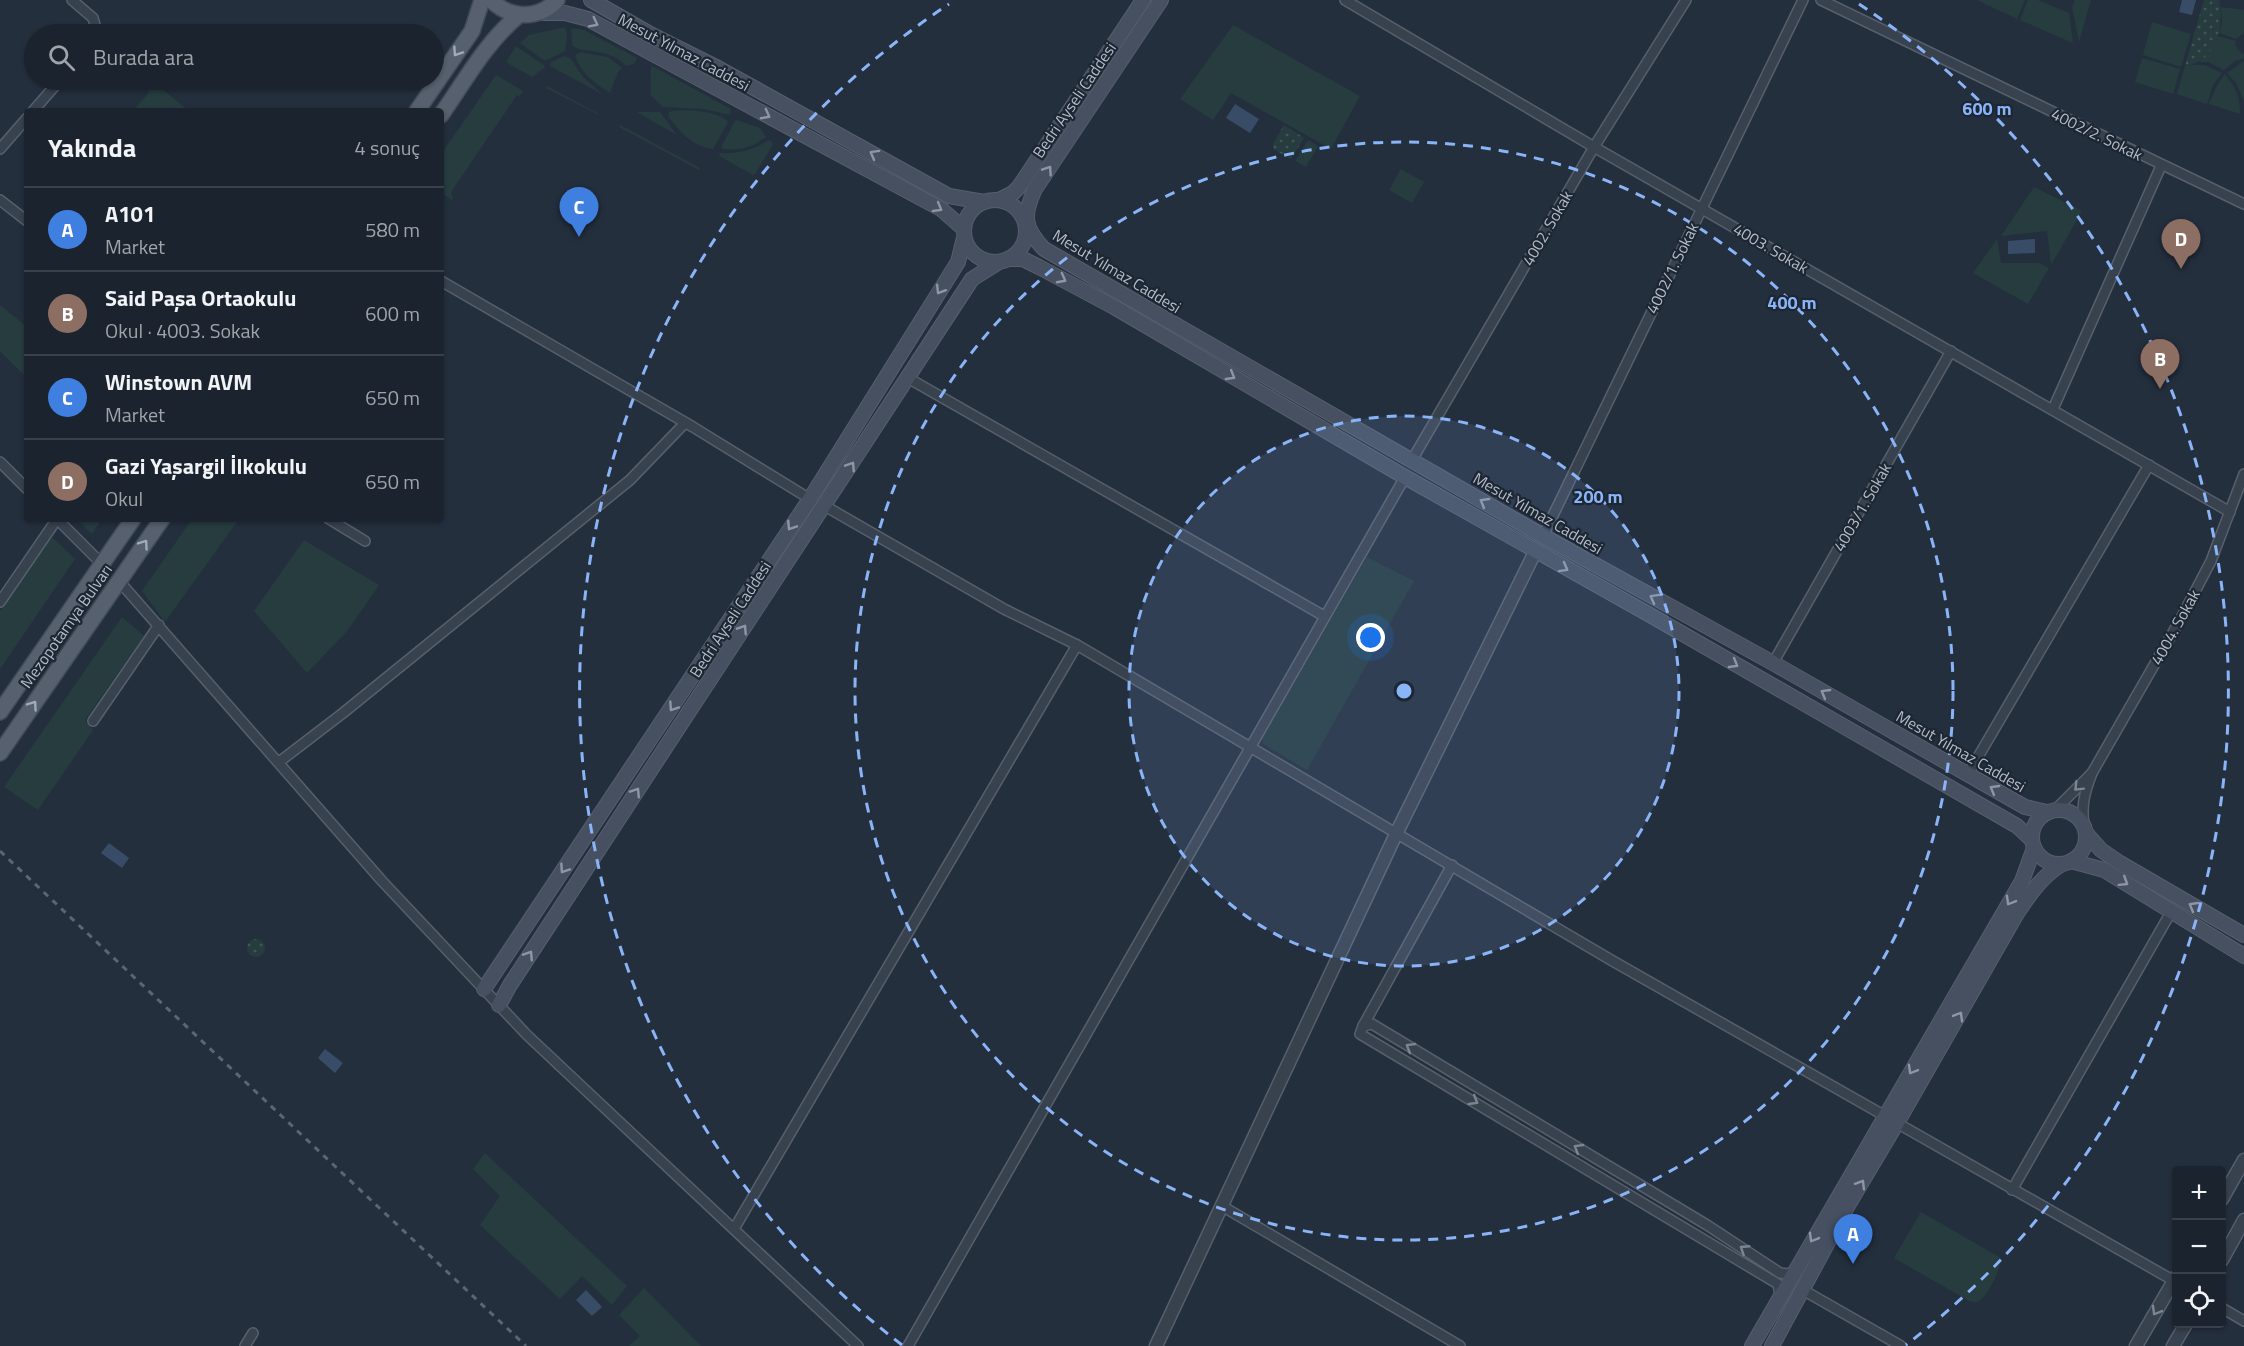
<!DOCTYPE html>
<html lang="tr">
<head>
<meta charset="utf-8">
<style>
	:root { --surface:#1b232e; --page:#242b36; --text:#f1f3f6; --muted:#a0a4aa; --line:#39404a; --accent:#8ab4f8 }
	body { margin:0; font-family:"Titillium Web",sans-serif; background:var(--page); color:var(--text) }
	.controls { position:absolute; right:18px; bottom:18px; display:grid; overflow:hidden; border-radius:6px; box-shadow:0 2px 4px #0004 }
	.controls button { width:54px; height:54px; display:grid; place-items:center; padding:0; border:0; border-bottom:2px solid var(--line); background:var(--surface); color:var(--text); font:30px sans-serif }
	.you { position:absolute; left:1371px; top:638px; width:21px; height:21px; margin:-15px; border:4px solid #fff; border-radius:50%; background:#1a73e8; box-shadow:0 0 0 9px #1a73e833 }
	.badge { display:grid; place-items:center; width:39px; height:39px; border-radius:50%; background:var(--accent); color:#fff; font-size:20px; font-weight:700 }
	.pin { position:absolute; translate:-50% -50px; filter:drop-shadow(0 2px 3px #0008) }
	.pin::after { content:''; position:absolute; top:32px; width:21px; height:18px; background:inherit; clip-path:polygon(0 0,100% 0,50% 100%) }
	.list { margin:0; padding:0; list-style:none }
	h2 { display:flex; justify-content:space-between; align-items:center; height:78px; margin:0; padding:0 24px; font-size:26px }
	h2 small { font-size:20px; font-weight:400; color:var(--muted) }
	.list li { display:grid; grid-template-columns:39px 1fr auto; gap:18px; align-items:center; box-sizing:border-box; height:84px; padding:0 24px; border-top:2px solid var(--line) }
	.list b { display:block; font-size:22px; white-space:nowrap }
	.list p { margin:0; font-size:20px; white-space:nowrap; color:var(--muted) }
	.list em { font-size:20px; font-style:normal; color:var(--muted) }
	.icon { flex:none; width:33px; height:33px; fill:none; stroke:currentColor; stroke-width:2; stroke-linecap:round; stroke-linejoin:round }
	.map { position:relative; flex:none; width:2244px; height:1346px; overflow:hidden }
	.search { position:absolute; background:var(--surface); box-shadow:0 2px 4px #0004; left:24px; top:24px; width:420px; height:66px; display:flex; align-items:center; gap:15px; box-sizing:border-box; padding:0 21px; border-radius:33px; color:var(--muted); font-size:22px }
	.panel { position:absolute; background:var(--surface); box-shadow:0 2px 4px #0004; left:24px; top:108px; width:420px; height:414px; border-radius:6px }
	.map>svg:first-child { display:block }
	.green { fill:#263c3f }
	.park { fill:url(#park-dots) }
	.water { fill:#394c67 }
	.lines { fill:none; stroke-linecap:round; stroke-linejoin:round }
	.minor-casing { stroke:#565f6c; stroke-width:12 }
	.tertiary-casing { stroke:#565f6c; stroke-width:15 }
	.secondary-casing { stroke:#565f6c; stroke-width:16 }
	.primary-casing { stroke:#414a57; stroke-width:18 }
	.minor { stroke:#38414e; stroke-width:9 }
	.tertiary { stroke:#38414e; stroke-width:12 }
	.secondary { stroke:#465061; stroke-width:14 }
	.primary { stroke:#56606e; stroke-width:15 }
	.rail { stroke:#5a6575; stroke-width:3; stroke-dasharray:6 6; stroke-linecap:butt }
	.oneway { stroke:#8e96a5 }
	.oneway2 { stroke:#a1aab7 }
	.oneway3 { stroke:#7c8592 }
	.ring { fill:none; stroke:#8ab4f8; stroke-width:3; stroke-dasharray:10 8 }
	.labels { text-anchor:middle; dominant-baseline:central; stroke-width:4.5; stroke-linejoin:round; paint-order:stroke }
	.street-label { font-size:16px; fill:#b4bcc9; stroke:#1d2633 }
	.centre { fill:#8ab4f8; stroke:#1d2633; stroke-width:3 }
	.ring-label { font-size:18px; text-anchor:middle; font-weight:bold; fill:#8ab4f8; stroke:#1d2633; stroke-width:4.5; stroke-linejoin:round; paint-order:stroke }
</style>
</head>
<body>
<div class="map">
<svg width="2244" height="1346" viewBox="0 0 2244 1346">
	<defs>
		<pattern id="park-dots" width="8" height="8" patternUnits="userSpaceOnUse" patternTransform="scale(1.5)"><rect width="8" height="8" fill="#263c3f"/><path d="M2 2h.1M6 6h.1" fill="none" stroke="#435659" stroke-width="1.8" stroke-linecap="round"/></pattern>
	</defs>
	<rect width="100%" height="100%" fill="#242f3e"/>
	<g class="green">
		<path d="M1977 0H2025L2017 19Z"/>
		<path d="M2028 0H2038L2069 13 2073 43 2020 20Z"/>
		<path d="M2075 0H2091L2079 42 2072 7Z"/>
		<path d="M2221 7 2244 10V33L2236 39 2219 33 2222 24Z"/>
		<path d="M2152 22 2191 34 2181 67 2143 55Z"/>
		<path d="M1233 25 1360 96 1331 149 1231 93 1213 120 1180 99Z"/>
		<path d="M565 27 567 34 565 51 545 61 520 43 529 35Z"/>
		<path d="M571 28 584 30 637 58 634 64 626 66C608 46 582 55 572 45Z"/>
		<path d="M2218 36 2236 41 2235 45 2241 53 2244 54V58L2235 61 2224 70 2208 62H2199L2210 51Z"/>
		<path d="M516 46 545 66 544 68 532 77 506 62Z"/>
		<path d="M580 52 608 57 622 68 618 72 610 93C596 84 580 73 575 55Z"/>
		<path d="M564 56 570 58 583 77 602 94 550 66 551 62Z"/>
		<path d="M2142 58 2180 69 2173 94 2135 82Z"/>
		<path d="M2244 61V102L2236 83 2227 73Z"/>
		<path d="M2194 65H2205L2222 73 2213 85 2207 104 2177 94 2185 66Z"/>
		<path d="M652 66 731 109 730 115 704 109 663 107 650 95C653 85 648 75 652 66Z"/>
		<path d="M2225 74C2236 88 2240 96 2240 114L2209 104 2216 87Z"/>
		<path d="M496 75 523 91 519 97 517 95 451 192 453 201 441 192V154Z"/>
		<path d="M136 80H151L189 111H133L149 92Z"/>
		<path d="M547 86 599 114V115L546 88Z"/>
		<path d="M672 111C688 110 717 110 728 122L713 149C693 147 680 132 668 116L669 112Z"/>
		<path d="M638 112H660L677 135 638 113Z"/>
		<path d="M737 120 760 128 766 137C754 147 739 151 723 149L721 147 735 121Z"/>
		<path d="M620 125 700 168V169L699 170 619 127Z"/>
		<path d="M769 140 772 142V146L755 174 753 175 719 156 720 153C739 154 753 150 769 140Z"/>
		<path d="M1308 140 1318 146 1306 167 1295 161Z"/>
		<path d="M1401 169 1424 182 1412 203 1389 190Z"/>
		<path d="M2034 187 2082 211 2051 265 2047 231 2001 236Z"/>
		<path d="M1997 239 2001 263H2039L2049 268 2028 304 1973 273Z"/>
		<path d="M0 305 27 327V378L0 351Z"/>
		<path d="M76 519H102L92 534Z"/>
		<path d="M192 519H239L165 622 142 591Z"/>
		<path d="M52 537 75 559 0 669V611Z"/>
		<path d="M304 540 379 585 348 630 307 673 254 611Z"/>
		<path d="M1367 557 1414 581 1307 770 1263 744V738Z"/>
		<path d="M122 617 144 636 85 720 93 730 38 810 4 787Z"/>
		<path d="M485 1153 627 1286 612 1305 582 1276 560 1299 480 1225 500 1196 473 1169Z"/>
		<path d="M1921 1212 2001 1258C2001 1268 1988 1296 1979 1301 1975 1303 1974 1302 1969 1301L1894 1258Z"/>
		<path d="M644 1288 701 1346H629L640 1336 619 1315Z"/>
	</g>
	<g class="park">
		<path d="M2204 0H2219C2225 27 2216 61 2185 66Z"/>
		<path d="M1284 125 1304 138 1291 159 1273 149V144Z"/>
		<circle cx="256" cy="948" r="9"/>
	</g>
	<g class="water">
		<path d="M2182 0H2196L2192 15 2179 12Z"/>
		<path d="M1235 104 1259 119 1250 133 1226 118Z"/>
		<path d="M2035 239V253L2008 254V241Z"/>
		<path d="M109 843 129 858 122 868 101 853Z"/>
		<path d="M325 1049 343 1063 335 1073 318 1058Z"/>
		<path d="M586 1290 602 1307 592 1316 576 1300Z"/>
	</g>
	<g class="lines">
		<g class="minor-casing">
			<g id="minor">
				<path d="M72 0 93 18 97 32 95 34"/>
				<path d="M1345 0 1594 147 2230 512"/>
				<path d="M1821 0 2244 204"/>
				<path d="M33 111 60 80"/>
				<path d="M0 149 27 118"/>
				<path d="M0 200 27 221"/>
				<path d="M441 281 693 427 810 499"/>
				<path d="M908 378 1324 616"/>
				<path d="M2053 409 2161 166"/>
				<path d="M1412 460 1594 147 1686 0"/>
				<path d="M0 462 27 489"/>
				<path d="M825 506 1004 609 1077 645 1611 960 1885 1116"/>
				<path d="M329 519 365 541"/>
				<path d="M1543 536 1803 0"/>
				<path d="M119 581 382 881 527 1035 858 1346"/>
				<path d="M0 602 57 519 102 564"/>
				<path d="M1773 663 1951 351"/>
				<path d="M93 721 159 625"/>
				<path d="M279 762 343 713 630 480 685 423"/>
				<path d="M2092 773 2180 620 2211 561 2244 474"/>
				<path d="M1968 774 2149 465"/>
				<path d="M2055 810 2092 773C2085 791 2081 805 2084 825"/>
				<path d="M1363 1026 1452 865"/>
				<path d="M1897 1123 2176 1282"/>
				<path d="M2012 1190 2171 912"/>
				<path d="M1222 1206 1460 1346"/>
				<path d="M734 1229 1077 645"/>
				<path d="M1803 1290 1901 1346"/>
				<path d="M1780 1295 1778 1284 1360 1034 1363 1026 1372 1024 1707 1225 1780 1273 1788 1274 1794 1271"/>
				<path d="M2222 1308 2244 1321"/>
				<path d="M245 1346 253 1333"/>
				<path d="M908 1346 1405 477"/>
			</g>
		</g>
		<g class="tertiary-casing">
			<g id="tertiary">
				<path d="M2222 1199 2244 1160"/>
				<path d="M2222 1260 2244 1220"/>
				<path d="M1156 1346 1397 832 1535 552"/>
				<path d="M2136 1346 2176 1277"/>
				<path d="M2173 1346 2186 1324"/>
			</g>
		</g>
		<g class="secondary-casing">
			<g id="secondary">
				<path d="M591 0 652 35 718 68 949 196 984 202"/>
				<path d="M1161 0 1035 189C1023 215 1023 227 1044 249L1543 536 1773 663 2025 807 2047 812"/>
				<path d="M538 13H565L588 19 941 209 964 229"/>
				<path d="M999 200 1013 193 1019 187 1143 0"/>
				<circle cx="995" cy="231" r="31"/>
				<path d="M1008 259H1023L1039 267 1114 307 1405 477 1650 615 2017 826 2032 840"/>
				<circle cx="2059" cy="837" r="27"/>
				<path d="M2086 833 2101 850 2120 863 2244 935"/>
				<path d="M2071 861 2104 870 2244 956"/>
				<path d="M484 989 810 499 958 262 964 238"/>
				<path d="M499 1005 510 985 972 279 999 262"/>
				<path d="M1752 1346 2022 881 2034 848"/>
				<path d="M1772 1346 1847 1207 1897 1123 2016 915C2030 894 2041 877 2062 864"/>
			</g>
		</g>
		<g class="primary-casing">
			<g id="primary">
				<path d="M491 0C510 19 538 20 557 0"/>
				<path d="M417 111 472 31 482 0"/>
				<path d="M441 115C465 81 486 42 519 15"/>
				<path d="M0 712 133 519"/>
				<path d="M0 753 162 519"/>
			</g>
		</g>
		<use href="#minor" class="minor"/>
		<use href="#tertiary" class="tertiary"/>
		<use href="#secondary" class="secondary"/>
		<use href="#primary" class="primary"/>
		<path class="rail" d="M0 851 526 1346"/>
	</g>
	<defs><path id="oneway-chevron" d="M-2-3.5L2.5 0L-2 3.5" fill="none" stroke-width="1.6" stroke-linecap="round" stroke-linejoin="round" transform="scale(1.5)"/></defs>
	<g class="oneway">
		<use href="#oneway-chevron" transform="translate(594 23) rotate(27)"/>
		<use href="#oneway-chevron" transform="translate(766 115) rotate(28)"/>
		<use href="#oneway-chevron" transform="translate(874 154) rotate(-151)"/>
		<use href="#oneway-chevron" transform="translate(1048 170) rotate(-56)"/>
		<use href="#oneway-chevron" transform="translate(938 208) rotate(30)"/>
		<use href="#oneway-chevron" transform="translate(1062 279) rotate(28)"/>
		<use href="#oneway-chevron" transform="translate(940 290) rotate(122)"/>
		<use href="#oneway-chevron" transform="translate(1231 376) rotate(31)"/>
		<use href="#oneway-chevron" transform="translate(851 466) rotate(-57)"/>
		<use href="#oneway-chevron" transform="translate(1484 502) rotate(-150)"/>
		<use href="#oneway-chevron" transform="translate(791 526) rotate(123)"/>
		<use href="#oneway-chevron" transform="translate(1564 568) rotate(29)"/>
		<use href="#oneway-chevron" transform="translate(1654 598) rotate(-151)"/>
		<use href="#oneway-chevron" transform="translate(743 629) rotate(-57)"/>
		<use href="#oneway-chevron" transform="translate(1734 664) rotate(30)"/>
		<use href="#oneway-chevron" transform="translate(1825 693) rotate(-150)"/>
		<use href="#oneway-chevron" transform="translate(673 707) rotate(124)"/>
		<use href="#oneway-chevron" transform="translate(1994 789) rotate(-150)"/>
		<use href="#oneway-chevron" transform="translate(636 792) rotate(-57)"/>
		<use href="#oneway-chevron" transform="translate(564 869) rotate(124)"/>
		<use href="#oneway-chevron" transform="translate(2124 882) rotate(32)"/>
		<use href="#oneway-chevron" transform="translate(2010 901) rotate(120)"/>
		<use href="#oneway-chevron" transform="translate(2193 906) rotate(-150)"/>
		<use href="#oneway-chevron" transform="translate(529 955) rotate(-57)"/>
		<use href="#oneway-chevron" transform="translate(1959 1016) rotate(-60)"/>
		<use href="#oneway-chevron" transform="translate(1912 1070) rotate(120)"/>
		<use href="#oneway-chevron" transform="translate(1861 1184) rotate(-59)"/>
		<use href="#oneway-chevron" transform="translate(1813 1238) rotate(120)"/>
	</g>
	<g class="oneway2">
		<use href="#oneway-chevron" transform="translate(457 52) rotate(124)"/>
		<use href="#oneway-chevron" transform="translate(144 544) rotate(-55)"/>
		<use href="#oneway-chevron" transform="translate(33 705) rotate(-55)"/>
	</g>
	<g class="oneway3">
		<use href="#oneway-chevron" transform="translate(2078 787) rotate(135)"/>
		<use href="#oneway-chevron" transform="translate(1410 1047) rotate(-149)"/>
		<use href="#oneway-chevron" transform="translate(1474 1101) rotate(31)"/>
		<use href="#oneway-chevron" transform="translate(1578 1148) rotate(-149)"/>
		<use href="#oneway-chevron" transform="translate(1744 1249) rotate(-147)"/>
		<use href="#oneway-chevron" transform="translate(2156 1311) rotate(120)"/>
	</g>
	<circle cx="1404" cy="691" r="275" fill="#8ab4f8" fill-opacity=".12"/>
	<g class="ring">
		<circle cx="1404" cy="691" r="275"/>
		<circle cx="1404" cy="691" r="549"/>
		<path d="M902 1345A824 824 0 0 1 949 4M1859 4A824 824 0 0 1 1906 1345"/>
	</g>
	<g class="labels">
		<g class="street-label">
			<text transform="translate(684 52) rotate(28)">Mesut Yılmaz Caddesi</text>
			<text transform="translate(1074 100) rotate(-56)">Bedri Ayseli Caddesi</text>
			<text transform="translate(2097 134) rotate(26)">4002/2. Sokak</text>
			<text transform="translate(1547 228) rotate(-60)">4002. Sokak</text>
			<text transform="translate(1771 248) rotate(30)">4003. Sokak</text>
			<text transform="translate(1672 268) rotate(-64)">4002/1. Sokak</text>
			<text transform="translate(1117 271) rotate(31)">Mesut Yılmaz Caddesi</text>
			<text transform="translate(1862 507) rotate(-60)">4003/1. Sokak</text>
			<text transform="translate(1538 513) rotate(30)">Mesut Yılmaz Caddesi</text>
			<text transform="translate(730 619) rotate(-57)">Bedri Ayseli Caddesi</text>
			<text transform="translate(66 626) rotate(-55)">Mezopotamya Bulvarı</text>
			<text transform="translate(2175 627) rotate(-61)">4004. Sokak</text>
			<text transform="translate(1961 751) rotate(30)">Mesut Yılmaz Caddesi</text>
		</g>
	</g>
	<circle cx="1404" cy="691" r="9" class="centre"/>
	<g class="ring-label">
		<text x="1987" y="115">600 m</text>
		<text x="1792" y="309">400 m</text>
		<text x="1598" y="503">200 m</text>
	</g>
</svg>
<div class="controls">
<button>+</button>
<button>−</button>
<button><svg class="icon" aria-label="locate" viewBox="0 0 24 24"><circle cx="12" cy="12" r="6"/><path d="M12 2v4M12 18v4M2 12h4M18 12h4"/></svg></button>
</div>
<div class="you"></div>
<div class="pin badge" style="left:1853px;top:1264px;background:#3f7fe0">A</div>
<div class="pin badge" style="left:2160px;top:389px;background:#8d6e63">B</div>
<div class="pin badge" style="left:579px;top:237px;background:#3f7fe0">C</div>
<div class="pin badge" style="left:2181px;top:269px;background:#8d6e63">D</div>
<div class="search"><svg class="icon" aria-label="search" viewBox="0 0 24 24"><circle cx="10" cy="10" r="6"/><path d="M15 15l6 6"/></svg>Burada ara</div>
<section class="panel">
<h2>Yakında<small>4 sonuç</small></h2>
<ul class="list">
<li><span class="badge" style="background:#3f7fe0">A</span><div><b>A101</b><p>Market</p></div><em>580 m</em></li>
<li><span class="badge" style="background:#8d6e63">B</span><div><b>Said Paşa Ortaokulu</b><p>Okul · 4003. Sokak</p></div><em>600 m</em></li>
<li><span class="badge" style="background:#3f7fe0">C</span><div><b>Winstown AVM</b><p>Market</p></div><em>650 m</em></li>
<li><span class="badge" style="background:#8d6e63">D</span><div><b>Gazi Yaşargil İlkokulu</b><p>Okul</p></div><em>650 m</em></li>
</ul>
</section>
</div>
</body>
</html>
